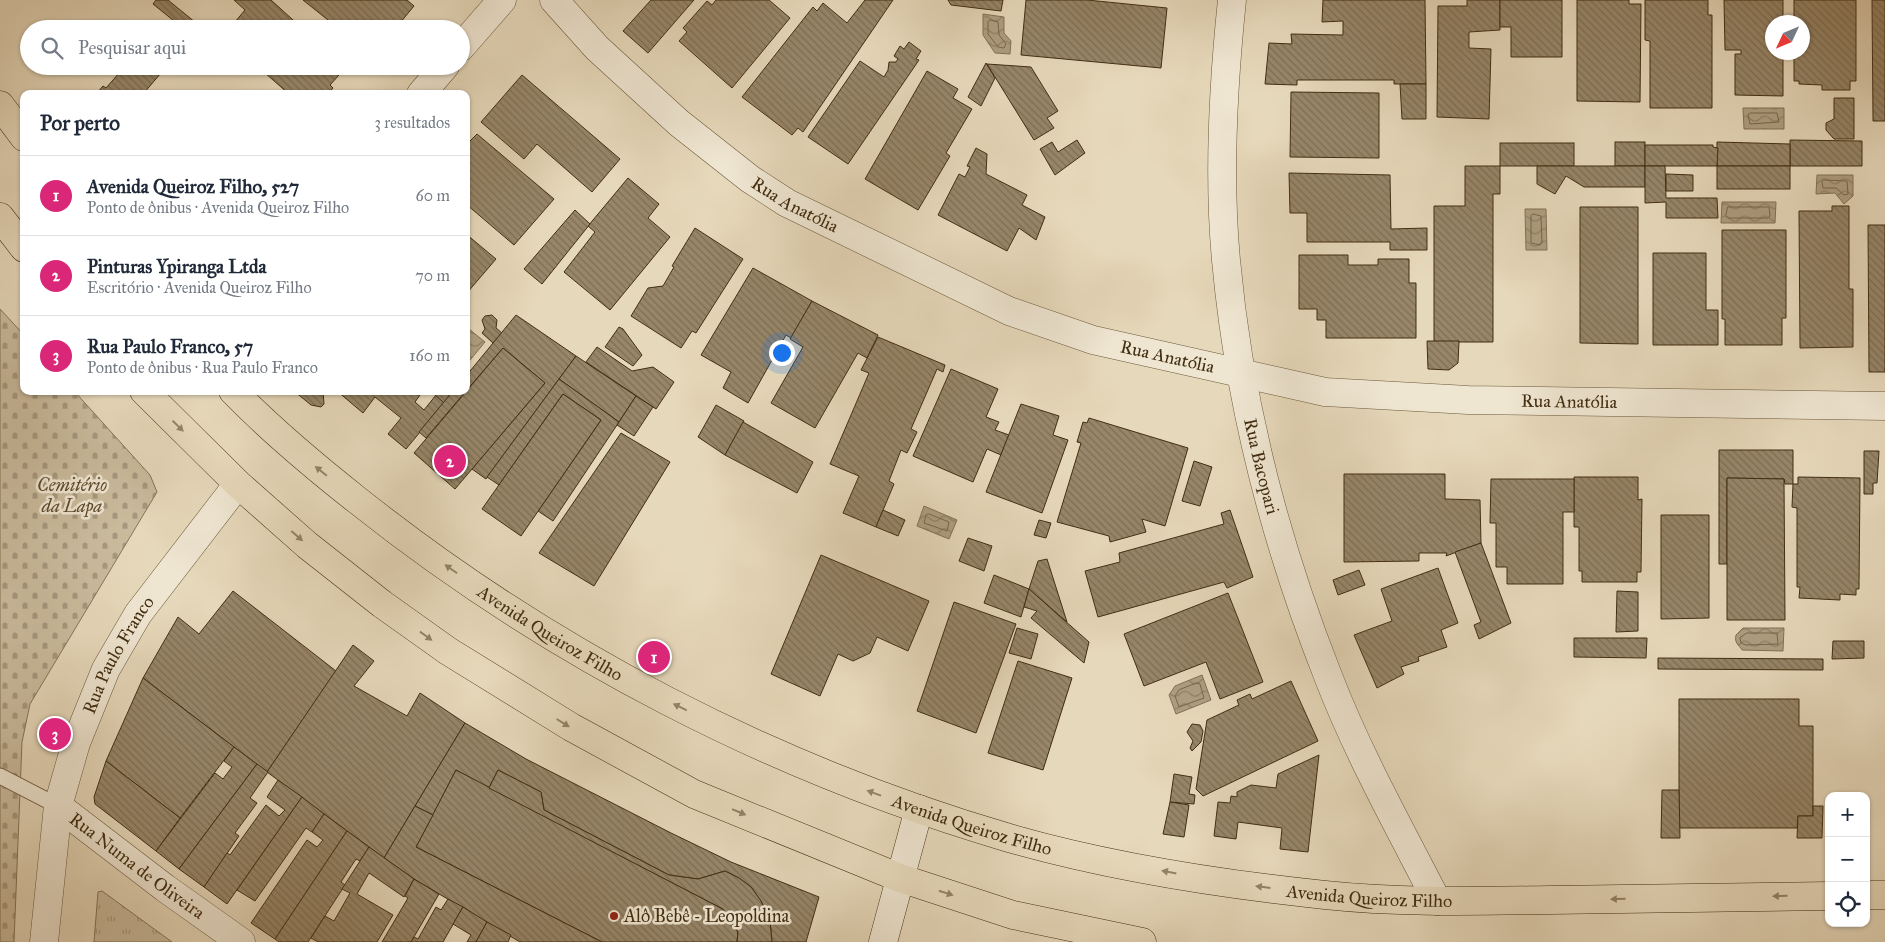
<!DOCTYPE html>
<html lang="pt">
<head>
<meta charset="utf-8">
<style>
	:root { --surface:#fff; --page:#f2f2f3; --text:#1f2937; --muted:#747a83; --line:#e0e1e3; --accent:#db2777 }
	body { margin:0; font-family:"IM FELL Great Primer",serif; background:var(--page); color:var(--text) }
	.controls { position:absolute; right:15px; bottom:15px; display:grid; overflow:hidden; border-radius:10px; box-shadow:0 1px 4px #0004 }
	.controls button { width:45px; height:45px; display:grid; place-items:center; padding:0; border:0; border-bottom:1px solid var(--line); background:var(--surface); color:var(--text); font:25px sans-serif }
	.compass { position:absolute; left:1765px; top:15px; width:45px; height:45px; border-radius:50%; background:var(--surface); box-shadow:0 1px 4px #0004; rotate:226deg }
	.you { position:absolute; left:781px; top:352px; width:18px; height:18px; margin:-12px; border:4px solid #fff; border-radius:50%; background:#1a73e8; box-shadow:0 0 0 8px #1a73e833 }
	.badge { display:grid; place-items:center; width:32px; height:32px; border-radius:50%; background:var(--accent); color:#fff; font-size:16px; font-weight:700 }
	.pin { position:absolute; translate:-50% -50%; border:2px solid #fff; box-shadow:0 1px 5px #0006 }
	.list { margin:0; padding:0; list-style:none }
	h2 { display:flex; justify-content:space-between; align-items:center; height:65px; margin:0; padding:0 20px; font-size:21px }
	h2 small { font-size:16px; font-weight:400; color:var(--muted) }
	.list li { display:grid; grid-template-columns:32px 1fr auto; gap:15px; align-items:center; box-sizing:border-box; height:80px; padding:0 20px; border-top:1px solid var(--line) }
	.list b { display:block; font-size:19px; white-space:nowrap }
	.list p { margin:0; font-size:16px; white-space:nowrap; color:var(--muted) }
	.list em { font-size:16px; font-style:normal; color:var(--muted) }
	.icon { flex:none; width:28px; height:28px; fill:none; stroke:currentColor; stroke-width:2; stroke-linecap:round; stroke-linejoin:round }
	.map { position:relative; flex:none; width:1885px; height:942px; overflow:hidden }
	.search { position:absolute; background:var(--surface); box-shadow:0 1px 4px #0004; left:20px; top:20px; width:450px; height:55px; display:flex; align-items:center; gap:12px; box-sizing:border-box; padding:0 18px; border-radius:28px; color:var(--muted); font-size:19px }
	.panel { position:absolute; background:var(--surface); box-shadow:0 1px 4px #0004; left:20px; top:90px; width:450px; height:305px; border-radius:10px }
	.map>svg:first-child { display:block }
	.grass { fill:url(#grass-tufts); stroke:#867457 }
	.cemetery { fill:url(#cemetery-stones); stroke:#867457 }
	.water { fill:url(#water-waves); stroke:#837154 }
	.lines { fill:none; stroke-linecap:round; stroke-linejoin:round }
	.shore { stroke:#786649; stroke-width:1 }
	.building { fill:url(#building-back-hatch); stroke:#422e11 }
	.service-casing { stroke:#6b583b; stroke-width:17 }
	.minor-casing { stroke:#6b583b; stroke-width:29 }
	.secondary-casing { stroke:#422e11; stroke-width:29 }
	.primary-casing { stroke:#422e11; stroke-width:29 }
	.service { stroke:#efe6d2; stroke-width:15 }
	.minor { stroke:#efe6d2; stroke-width:28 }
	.secondary { stroke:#efe6d2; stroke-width:28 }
	.primary { stroke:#e6d8ba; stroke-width:28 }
	.oneway { fill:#948366 }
	.poi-dot { fill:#8f2418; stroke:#efe6d2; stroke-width:2 }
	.labels { text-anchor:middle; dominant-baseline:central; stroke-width:5; stroke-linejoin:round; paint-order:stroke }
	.street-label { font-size:18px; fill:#422e11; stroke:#efe6d2 }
	.park-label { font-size:18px; font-style:italic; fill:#5d4a2d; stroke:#efe6d2 }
	.poi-label { font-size:18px; fill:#422e11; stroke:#efe6d2; text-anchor:start }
</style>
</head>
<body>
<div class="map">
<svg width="1885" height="942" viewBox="0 0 1885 942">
	<defs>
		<pattern id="grass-tufts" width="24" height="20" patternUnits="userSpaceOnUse" patternTransform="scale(1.25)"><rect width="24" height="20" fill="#cabb9d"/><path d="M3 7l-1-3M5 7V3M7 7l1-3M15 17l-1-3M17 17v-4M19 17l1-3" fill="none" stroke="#a6987f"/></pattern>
		<pattern id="cemetery-stones" width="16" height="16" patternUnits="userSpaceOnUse" patternTransform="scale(1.25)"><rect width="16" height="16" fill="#cabb9d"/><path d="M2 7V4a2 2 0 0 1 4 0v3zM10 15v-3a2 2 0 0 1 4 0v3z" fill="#a6987f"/></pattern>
		<pattern id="water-waves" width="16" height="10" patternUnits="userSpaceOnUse" patternTransform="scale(1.25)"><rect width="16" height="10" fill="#ae9e81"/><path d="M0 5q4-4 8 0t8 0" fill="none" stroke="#8f8168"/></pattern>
		<pattern id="building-back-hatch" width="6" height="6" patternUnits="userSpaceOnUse" patternTransform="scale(1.25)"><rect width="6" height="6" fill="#978669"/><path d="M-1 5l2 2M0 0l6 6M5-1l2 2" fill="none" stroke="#7d6e55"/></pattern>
	</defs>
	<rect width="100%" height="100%" fill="#e6d8ba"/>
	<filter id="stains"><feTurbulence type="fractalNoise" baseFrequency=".004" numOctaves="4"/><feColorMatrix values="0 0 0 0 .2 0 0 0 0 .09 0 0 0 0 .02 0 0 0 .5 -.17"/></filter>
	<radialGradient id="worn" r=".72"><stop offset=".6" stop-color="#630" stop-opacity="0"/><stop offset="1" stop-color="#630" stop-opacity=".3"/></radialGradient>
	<path class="grass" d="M102 891 172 942H94L98 892Z"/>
	<path class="cemetery" d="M0 309 24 335V391H74L150 475 157 492 30 704 22 742 14 942H0Z"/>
	<g class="water">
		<path d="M983 14 1004 17V33L1011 41 1010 54 995 53 983 35Z"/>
		<path d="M1743 108H1784V129H1744Z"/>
		<path d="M1817 175H1853V196L1844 204 1835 193 1816 194Z"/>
		<path d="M1722 202H1776L1775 223H1721Z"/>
		<path d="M1525 209H1546L1547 250H1526Z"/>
		<path d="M469 329 485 342 466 365V333Z"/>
		<path d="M924 506 957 520 949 539 917 526Z"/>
		<path d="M1743 628H1784L1783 651 1742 650C1739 645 1734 643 1736 635Z"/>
		<path d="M1202 675 1211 700 1176 714 1169 695 1175 686Z"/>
	</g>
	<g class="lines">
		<g class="shore">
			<path d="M991 20 998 22 999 35 1006 44 1004 48 998 47 988 34V22Z"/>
			<path d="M1751 113H1777L1779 122 1750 124 1748 115Z"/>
			<path d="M1824 180 1847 181 1848 194 1844 195 1836 188H1823L1822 182Z"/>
			<path d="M1728 207H1769L1770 216 1768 218H1728L1726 216Z"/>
			<path d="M1533 214 1541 216 1542 243 1540 245 1531 243V216Z"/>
			<path d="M929 514 949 522 947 531 924 523 926 515Z"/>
			<path d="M1747 633H1777L1778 644 1746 645 1741 643 1740 638Z"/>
			<path d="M1197 683 1200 684 1204 698 1179 707 1175 696 1179 690Z"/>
		</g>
	</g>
	<g class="building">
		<path d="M156 0H168L201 27 184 29 153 4Z"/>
		<path d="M234 0H271L303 29H229L245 10Z"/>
		<path d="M303 0H407L414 6 395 29H333L326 23 328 20Z"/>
		<path d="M651 0H694L648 53 623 31Z"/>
		<path d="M716 0H769L790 18 732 88 679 41 687 32 683 28 707 1 712 5Z"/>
		<path d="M865 0H893L803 132 798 128 792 135 742 97 813 7 817 11 823 3 847 23Z"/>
		<path d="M948 0H1003L1001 11 951 5Z"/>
		<path d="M1026 0H1087L1167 8 1161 68 1021 55Z"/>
		<path d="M1323 0H1425L1426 84H1394V80H1297V85L1265 84 1269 43 1292 44 1291 34 1343 35V21L1322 22Z"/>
		<path d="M1467 0H1500V30L1469 32V48L1491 49 1489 119 1437 117 1438 6H1467Z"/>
		<path d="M1500 0H1562V57H1511V27H1500Z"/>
		<path d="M1577 0H1629V4H1641L1640 102 1577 101Z"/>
		<path d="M1645 0H1708V15H1712V108H1650V41L1645 40Z"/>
		<path d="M1724 0H1783V22H1772V52H1783V96L1735 95V54H1741V50H1725Z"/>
		<path d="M1794 0H1856V81H1850V90H1822V85L1799 84V81H1794V52H1802V22H1794Z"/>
		<path d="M1872 0H1885V121H1873Z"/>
		<path d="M909 42 921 51 916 59 919 60 848 164 808 137 860 61 884 77 888 70 889 62H896L898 59 894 56 900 46 904 49Z"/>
		<path d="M986 63 995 78 981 106 968 97Z"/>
		<path d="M987 64 1031 67 1058 111 1047 118 1054 128 1034 140Z"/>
		<path d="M119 66H167L143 94H96L103 86 106 88 120 72 117 69Z"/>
		<path d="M257 66H347L330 85 333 88 328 94H289Z"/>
		<path d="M927 71 958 89 953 98 972 109 946 153 950 156 918 210 865 179Z"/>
		<path d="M522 75 620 159 592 192 537 144 524 159 481 122Z"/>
		<path d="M1400 84H1426V119H1402Z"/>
		<path d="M1291 92 1379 93V158L1290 157Z"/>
		<path d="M1834 98H1854V139H1834L1826 130V123L1834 119Z"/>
		<path d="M477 134 554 199 514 245 466 204V145Z"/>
		<path d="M1077 140 1085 153 1055 175 1040 149 1052 142 1058 152Z"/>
		<path d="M1790 140 1862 141V166H1790Z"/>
		<rect x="1615" y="142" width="30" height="24"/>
		<path d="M1717 142 1790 144V166H1717Z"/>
		<rect x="1500" y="143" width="74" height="23"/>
		<path d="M1645 145H1713V147L1718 148 1717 166H1645Z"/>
		<path d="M976 148 987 154 986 174 1027 195 1022 205 1045 217 1036 240 1019 228 1007 251 938 215 959 174 965 177 970 167 967 166Z"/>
		<path d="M1465 166H1500V194H1493V342H1434V206H1465Z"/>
		<path d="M1537 166H1645V187H1584L1566 176 1555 194 1537 184Z"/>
		<path d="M1645 166H1665L1666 198H1717L1718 218H1666V202L1645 203Z"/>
		<rect x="1717" y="166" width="73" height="23"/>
		<path d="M1289 173 1390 175 1391 229 1427 228V250H1390V242H1307V213H1290Z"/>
		<path d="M1666 174 1693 175V191H1666Z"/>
		<path d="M628 178 659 204 648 218 670 237 610 310 564 272 595 232 588 226Z"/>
		<path d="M1832 206H1849V289H1853V347L1800 348 1799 211H1832Z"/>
		<path d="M1580 207H1638V344L1580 343Z"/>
		<path d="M575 210 590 224 542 284 524 269Z"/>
		<path d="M1868 225H1885V372H1869Z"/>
		<path d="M695 228 743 259 696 333 692 331 681 348 631 316 648 288 663 286 674 267 672 266Z"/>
		<path d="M1722 230H1786V318H1782V345H1725V319H1722Z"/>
		<path d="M466 234 496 259 466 294Z"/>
		<path d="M1653 253H1706V310H1718V345H1653Z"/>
		<path d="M1299 255H1348V265H1378V259H1409V283H1416V338H1326V320H1317V309H1299Z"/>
		<path d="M753 268 812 301 791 338 786 335 748 403 723 388 731 372 701 355Z"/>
		<path d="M812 301 878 335 867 358 858 353 815 428 771 403 803 347 790 339Z"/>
		<path d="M492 315 497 320 496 328 502 333 493 343 482 333 485 329 482 320 485 316Z"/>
		<path d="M516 315 576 356 486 479 472 469 545 383 503 348 466 391V376Z"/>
		<path d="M619 327 623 329 642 355 633 366 605 347Z"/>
		<path d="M878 337 945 365 943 372 937 369 911 429 917 432 907 453 901 450 889 481 894 484 876 527 843 513 859 476 830 464 869 373 861 370Z"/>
		<path d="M1427 341H1459L1458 363 1449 370 1428 369Z"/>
		<path d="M597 347 632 371 653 367 674 382 656 409 586 362Z"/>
		<path d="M503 348 545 383 455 489 414 453Z"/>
		<path d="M576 356 636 396 619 422 559 379Z"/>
		<path d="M951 369 998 389 986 417 999 422 995 430 1009 435 1001 455 987 449 973 482 913 456Z"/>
		<path d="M559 379 619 422 553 521 538 511 601 420 563 394 499 485 487 477Z"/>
		<path d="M294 391H323L324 404 321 407 311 405Z"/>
		<path d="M337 391H416L420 395 415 402 424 410 436 395 444 403 406 449 388 434 401 418 375 397 363 413Z"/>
		<path d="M434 391H453L444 403 433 393Z"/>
		<path d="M453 391H466L426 438 419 432Z"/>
		<path d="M563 394 601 420 521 536 482 509Z"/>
		<path d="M636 396 653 407 634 436 617 425Z"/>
		<path d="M1021 404 1059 416 1053 435 1068 440 1042 513 986 492Z"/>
		<path d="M716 405 744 421 725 455 698 437Z"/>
		<path d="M1089 418 1188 448 1165 526 1142 519 1146 532 1110 542 1109 536 1057 522 1081 443 1077 442 1083 422 1087 423Z"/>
		<path d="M743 422 813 462 797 493 725 455Z"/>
		<path d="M621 433 670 462 594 586 539 553Z"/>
		<path d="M1719 450H1793V484H1785L1784 479 1727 478V564H1719Z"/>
		<path d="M1864 451H1879L1877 483H1873V494H1864Z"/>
		<path d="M1194 461 1212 467 1200 506 1182 501Z"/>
		<path d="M1344 474H1445V499L1480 500 1481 543 1446 556 1447 553H1419V561L1344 562Z"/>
		<path d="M1574 477H1638V500L1642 499 1641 572H1637V582H1582V571H1579V527H1574Z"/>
		<path d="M1798 477 1860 478 1859 589H1856V595L1840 594V600L1799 598 1800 587H1797V508L1792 507 1793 484H1798Z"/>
		<path d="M1727 478 1784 479 1785 620H1727Z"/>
		<path d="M1491 479H1574V512H1563V584H1507V567H1496V523H1490Z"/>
		<path d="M883 510 905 520 898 536 876 527Z"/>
		<path d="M1230 510 1253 577 1227 588 1224 582 1098 617 1085 571 1120 562 1119 553 1224 524 1221 513Z"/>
		<path d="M1661 515H1709V618L1661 619Z"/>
		<path d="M1039 520 1051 523 1046 538 1034 535Z"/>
		<path d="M968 538 992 546 984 571 959 561Z"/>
		<path d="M1481 543 1511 623 1479 639 1474 625 1481 622 1455 552Z"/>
		<path d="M821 555 929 601 908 651 877 637 870 653 853 661 838 654 820 696 771 674Z"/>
		<path d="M1047 559 1067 622 1029 589 1038 561Z"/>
		<path d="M1438 568 1458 623 1441 630 1447 647 1418 657 1419 661 1401 667 1404 674 1377 688 1354 635 1392 621 1381 589Z"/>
		<path d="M1359 570 1365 585 1338 595 1333 580Z"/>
		<path d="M994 575 1029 589 1021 617 984 603Z"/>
		<path d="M1029 589 1089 642 1084 663 1031 618 1037 611 1024 607Z"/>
		<path d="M233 591 336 671 267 772 143 678 178 617 199 634Z"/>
		<path d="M1617 591 1638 592V631L1616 632Z"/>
		<path d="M1228 593 1263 682 1220 699 1206 662 1144 686 1124 634Z"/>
		<path d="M954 602 1016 624 976 733 917 711Z"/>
		<path d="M1017 628 1038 634 1031 659 1009 653Z"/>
		<path d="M1574 638H1647L1646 658 1574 657Z"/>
		<path d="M1833 641H1864V658L1832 659Z"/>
		<path d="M353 645 374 661 354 686 407 716 420 693 465 723 384 858 267 772Z"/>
		<path d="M1658 658 1823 659V670L1658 669Z"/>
		<path d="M1018 661 1072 678 1043 770 988 753Z"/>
		<path d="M143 678 234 747 180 818 106 761Z"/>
		<path d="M1291 681 1318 741 1203 796 1196 789 1207 720 1239 705 1237 700 1250 694 1252 699Z"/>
		<path d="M1679 699H1799V726H1813V816H1798L1797 828H1679Z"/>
		<path d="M465 723 526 759 671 833 731 862 819 897 806 942H772L770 921 761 901 751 887 739 878 725 871 698 879 669 875 544 810 541 792 498 770 489 788 456 770 433 815 415 806Z"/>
		<path d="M1192 724 1200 725 1203 731 1201 742 1192 751 1190 748 1193 741 1187 732Z"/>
		<path d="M234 747 257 764 179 869 156 851 215 773 223 779 232 767 224 761Z"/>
		<path d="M1319 755 1308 852 1280 849 1282 828 1238 822 1236 839 1214 836 1218 802 1230 803 1231 796 1237 797V792L1251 785 1276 788 1278 774Z"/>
		<path d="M106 761 180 818 156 851 95 804 94 797Z"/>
		<path d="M257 764 268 772 250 798 257 803 235 833 239 836 204 887 179 869Z"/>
		<path d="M456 770 723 909 738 932 737 942H602L416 847Z"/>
		<path d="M498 770 541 792 544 810 669 875 698 879 725 871 739 878 751 887 761 901 770 921 772 942H737L738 932 723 909 489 788Z"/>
		<path d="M1174 774 1192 777 1189 794 1195 795 1194 804 1170 802Z"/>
		<path d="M278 780 302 797 227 904 204 887 227 853 230 855 266 805 279 816 285 810 267 797Z"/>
		<path d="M1662 790H1679L1680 838H1661Z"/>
		<path d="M302 797 324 814 312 832 306 828 255 901 237 890Z"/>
		<path d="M1170 802 1189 805 1184 837 1163 834Z"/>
		<path d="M415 806 433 815 416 847 602 942H520L414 879 384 858Z"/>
		<path d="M1813 806H1823L1822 838H1797L1798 816H1813Z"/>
		<path d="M324 814 347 831 275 939 251 923 307 840 317 847 323 840 312 832Z"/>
		<path d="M347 831 369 847 360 861 356 859 341 882 345 885 308 942H279L275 939Z"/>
		<path d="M369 847 414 879 404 897 369 873 357 894 393 915 377 942H318L311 938 325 916 334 921 350 893 342 889Z"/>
		<path d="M414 879 439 894 411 942H382L408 898 405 896Z"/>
		<path d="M448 899 463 907 443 942H411L414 937 418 939 436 907 441 910Z"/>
		<path d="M463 907 487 922 476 942H467L471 935 453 924Z"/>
		<path d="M487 922 511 935 508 942H476Z"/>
	</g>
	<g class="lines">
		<g class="service-casing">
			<path id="service" d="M0 776 58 806"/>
		</g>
		<g class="minor-casing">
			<g id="minor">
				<path id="s1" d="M554 0 597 48 679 123 750 179 787 203 1009 311 1093 340 1325 392 1468 400 1885 406"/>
				<path id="s2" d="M1232 0C1223 86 1218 174 1226 260 1239 403 1275 542 1328 676 1358 754 1399 827 1437 901"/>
				<path d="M461 47 502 0"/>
				<path d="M421 94 445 66"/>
				<path id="s3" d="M58 806 165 888 241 942"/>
				<path id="s4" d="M44 942 58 806 76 743 106 669 138 614 238 484"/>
			</g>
		</g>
		<g class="secondary-casing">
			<path id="secondary" d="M883 942 919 809"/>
		</g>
		<g class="primary-casing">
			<g id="primary">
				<path d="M0 105 24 137"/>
				<path d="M0 217 24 248"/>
				<path d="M144 391 238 484 307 545 382 604 448 651 571 727 694 794 900 878 1013 915 1142 942"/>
				<path id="s5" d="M233 391C272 431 314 466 357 500 549 653 773 769 1009 838 1110 867 1220 884 1325 895 1400 903 1476 901 1551 900 1643 898 1736 897 1829 896"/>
				<path d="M1866 895H1885"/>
			</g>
		</g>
		<use href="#service" class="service"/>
		<use href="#minor" class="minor"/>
		<use href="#secondary" class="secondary"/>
		<use href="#primary" class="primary"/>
	</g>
	<defs><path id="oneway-solid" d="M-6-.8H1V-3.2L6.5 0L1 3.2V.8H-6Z" transform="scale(1.25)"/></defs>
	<g class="oneway">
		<use href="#oneway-solid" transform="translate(178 426) rotate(44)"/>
		<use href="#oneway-solid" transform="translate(321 471) rotate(-141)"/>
		<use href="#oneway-solid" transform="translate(297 536) rotate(41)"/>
		<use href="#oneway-solid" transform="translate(451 569) rotate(-145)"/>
		<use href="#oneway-solid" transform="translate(426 636) rotate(36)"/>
		<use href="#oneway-solid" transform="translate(680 707) rotate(-154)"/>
		<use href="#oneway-solid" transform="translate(563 723) rotate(32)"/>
		<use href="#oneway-solid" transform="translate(874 793) rotate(-160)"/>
		<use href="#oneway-solid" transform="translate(739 812) rotate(23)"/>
		<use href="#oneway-solid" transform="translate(1169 872) rotate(-169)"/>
		<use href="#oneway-solid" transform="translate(1263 887) rotate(-173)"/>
		<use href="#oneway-solid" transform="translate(946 893) rotate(18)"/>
		<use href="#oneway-solid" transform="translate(1780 896) rotate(179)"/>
		<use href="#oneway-solid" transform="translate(1618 899) rotate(179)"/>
	</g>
	<circle class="poi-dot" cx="614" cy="916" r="5"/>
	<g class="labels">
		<g class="street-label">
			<text stroke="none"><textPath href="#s1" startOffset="318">Rua Anatólia</textPath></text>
			<text stroke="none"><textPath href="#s1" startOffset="722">Rua Anatólia</textPath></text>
			<text stroke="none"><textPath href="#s1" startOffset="1128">Rua Anatólia</textPath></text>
			<text stroke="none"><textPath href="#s2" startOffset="470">Rua Bacopari</textPath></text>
			<text stroke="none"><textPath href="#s5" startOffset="400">Avenida Queiroz Filho</textPath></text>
			<text stroke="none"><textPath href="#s4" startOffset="300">Rua Paulo Franco</textPath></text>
			<text stroke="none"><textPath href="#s5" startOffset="865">Avenida Queiroz Filho</textPath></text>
			<text stroke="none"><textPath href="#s3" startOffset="99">Rua Numa de Oliveira</textPath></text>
			<text stroke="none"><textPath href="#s5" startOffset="1270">Avenida Queiroz Filho</textPath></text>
		</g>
		<g class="park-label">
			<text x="72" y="485">Cemitério<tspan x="72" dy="21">da Lapa</tspan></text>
		</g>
		<g class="poi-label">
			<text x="624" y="916">Alô Bebê - Leopoldina</text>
		</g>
	</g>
	<rect width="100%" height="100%" filter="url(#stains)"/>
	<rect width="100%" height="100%" fill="url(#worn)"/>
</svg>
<div class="controls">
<button>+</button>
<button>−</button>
<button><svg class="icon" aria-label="locate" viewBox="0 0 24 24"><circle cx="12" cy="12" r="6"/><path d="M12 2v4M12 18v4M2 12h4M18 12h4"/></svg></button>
</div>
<svg class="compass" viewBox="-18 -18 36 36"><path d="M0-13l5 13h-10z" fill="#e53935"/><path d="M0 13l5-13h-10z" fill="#747a83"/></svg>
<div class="you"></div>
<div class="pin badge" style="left:654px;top:657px">1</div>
<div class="pin badge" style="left:450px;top:461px">2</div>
<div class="pin badge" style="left:55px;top:734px">3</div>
<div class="search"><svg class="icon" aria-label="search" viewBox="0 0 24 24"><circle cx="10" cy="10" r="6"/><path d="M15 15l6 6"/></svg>Pesquisar aqui</div>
<section class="panel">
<h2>Por perto<small>3 resultados</small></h2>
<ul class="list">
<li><span class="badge">1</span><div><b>Avenida Queiroz Filho, 527</b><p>Ponto de ônibus · Avenida Queiroz Filho</p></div><em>60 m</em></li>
<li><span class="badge">2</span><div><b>Pinturas Ypiranga Ltda</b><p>Escritório · Avenida Queiroz Filho</p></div><em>70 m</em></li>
<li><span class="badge">3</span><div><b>Rua Paulo Franco, 57</b><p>Ponto de ônibus · Rua Paulo Franco</p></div><em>160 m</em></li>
</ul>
</section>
</div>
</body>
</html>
